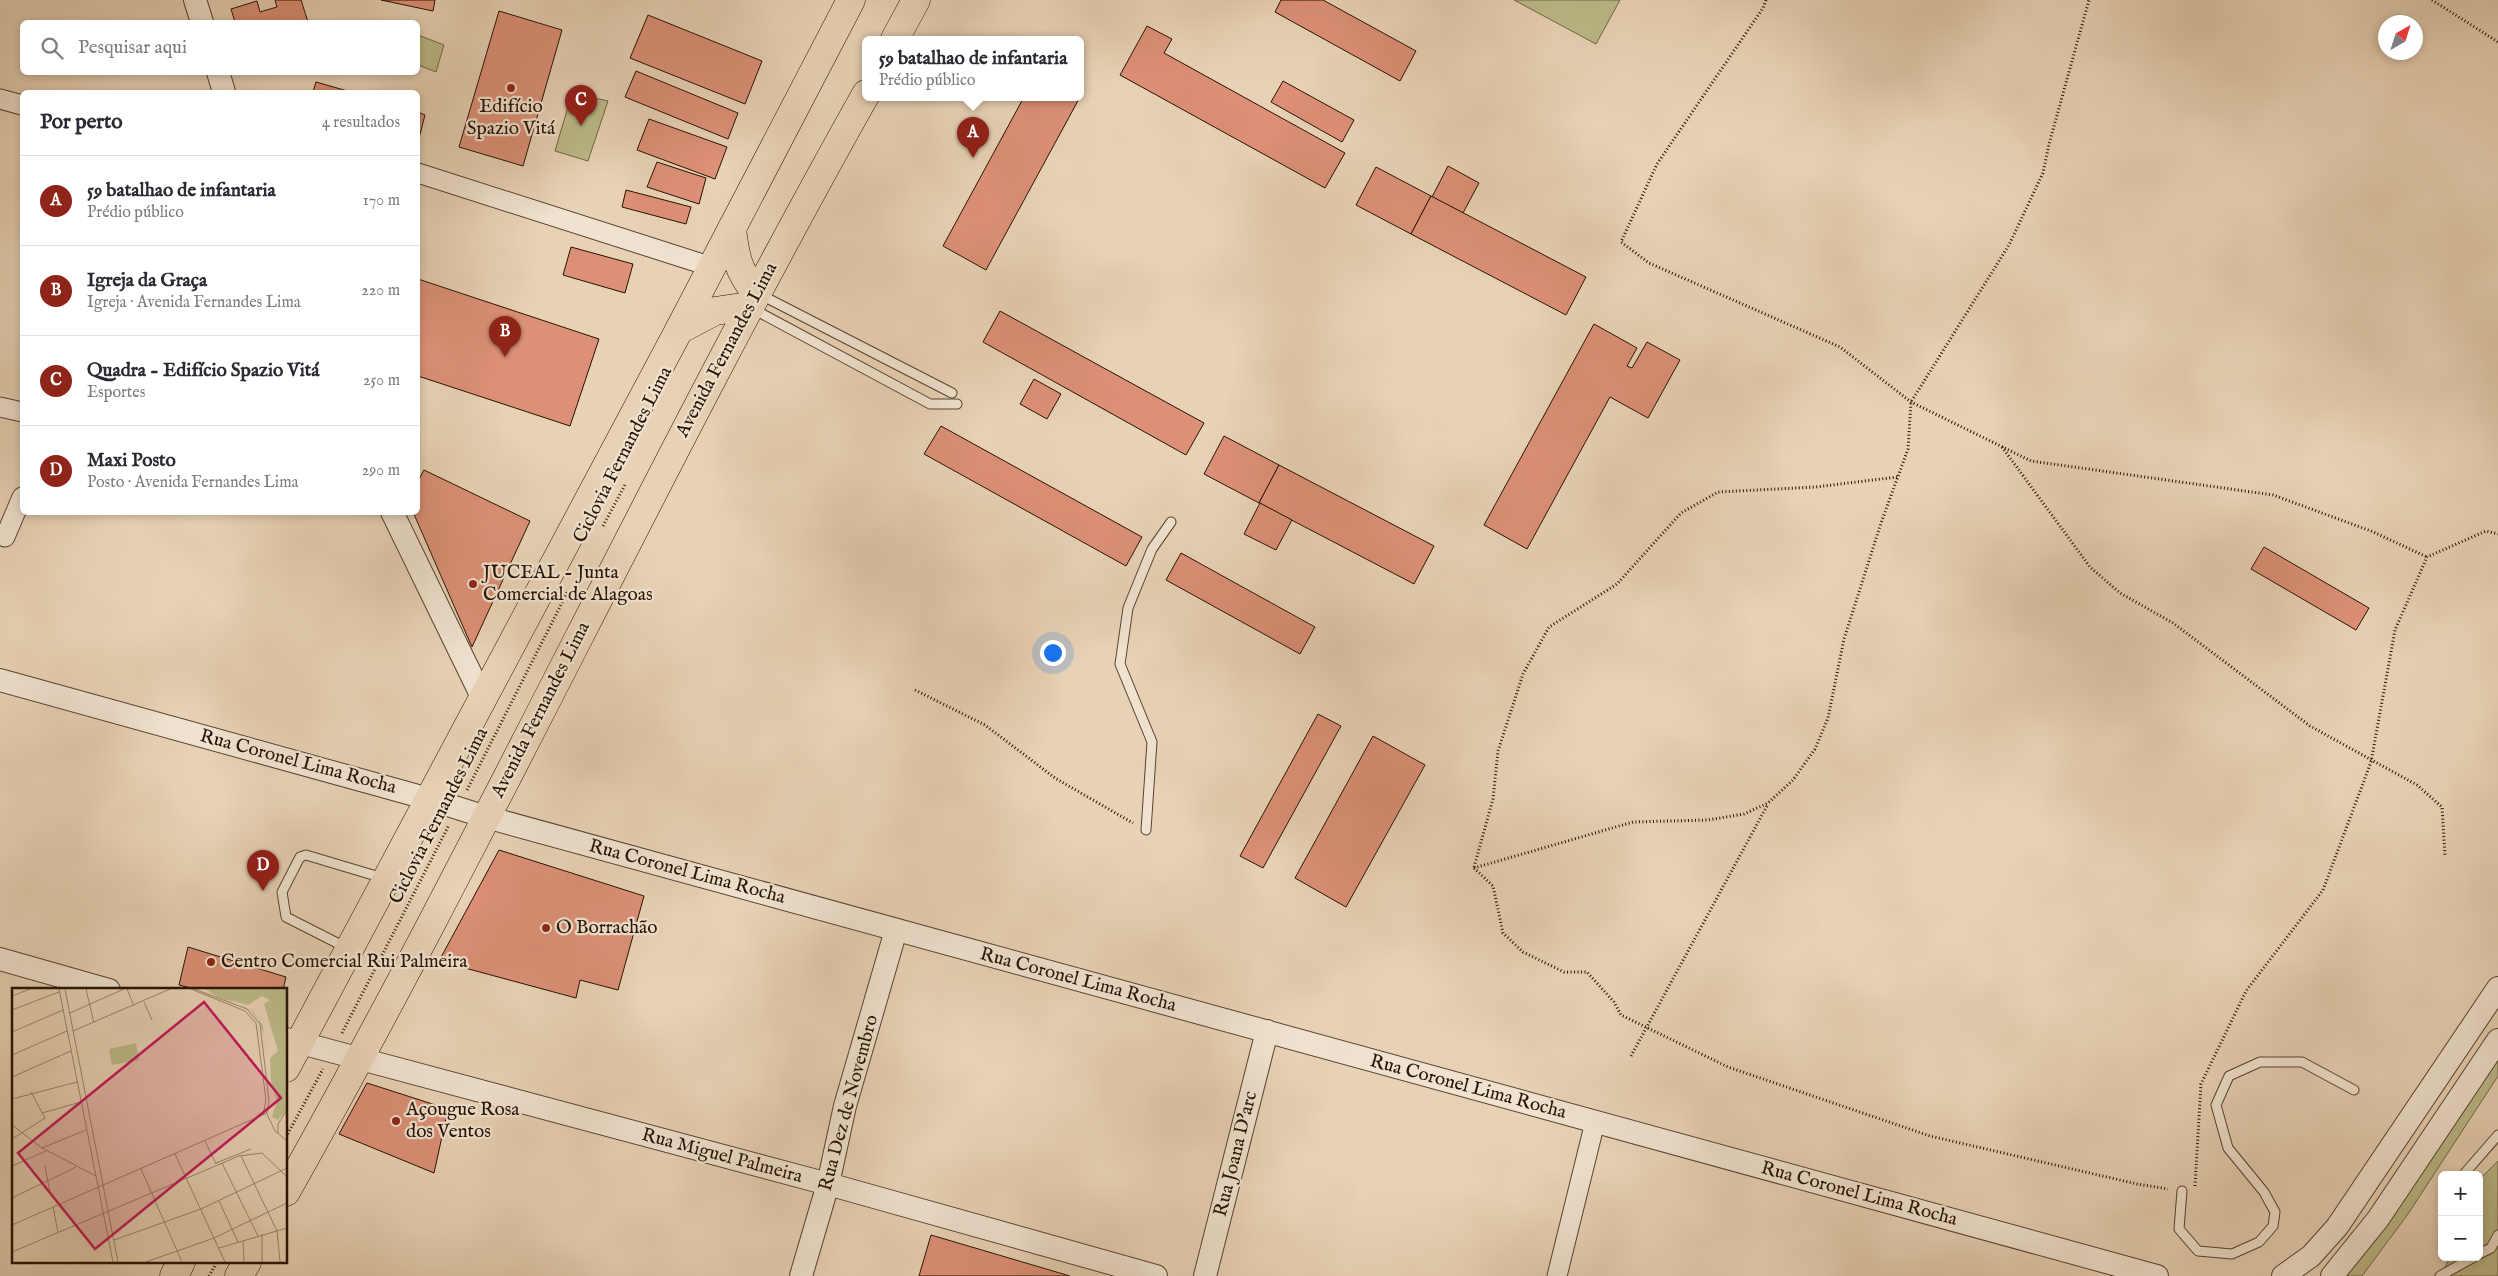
<!DOCTYPE html>
<html lang="pt">
<head>
<meta charset="utf-8">
<style>
	:root { --surface:#fff; --page:#f7f7f7; --text:#2b2b33; --muted:#7c7c81; --line:#e1e1e2; --accent:#8f2418 }
	body { margin:0; font-family:"IM FELL English",serif; background:var(--page); color:var(--text) }
	.controls { position:absolute; right:15px; bottom:15px; display:grid; overflow:hidden; border-radius:8px; box-shadow:0 2px 8px #0003 }
	.controls button { width:45px; height:45px; display:grid; place-items:center; padding:0; border:0; border-bottom:1px solid var(--line); background:var(--surface); color:var(--text); font:25px sans-serif }
	.compass { position:absolute; left:2378px; top:15px; width:45px; height:45px; border-radius:50%; background:var(--surface); box-shadow:0 2px 8px #0003; rotate:39deg }
	.you { position:absolute; left:1052px; top:652px; width:18px; height:18px; margin:-12px; border:4px solid #fff; border-radius:50%; background:#1a73e8; box-shadow:0 0 0 8px #1a73e833 }
	.badge { display:grid; place-items:center; width:32px; height:32px; border-radius:50%; background:var(--accent); color:#fff; font-size:16px; font-weight:700 }
	.pin { position:absolute; translate:-50% -41px; filter:drop-shadow(0 1px 2px #0008) }
	.pin::after { content:''; position:absolute; top:26px; width:18px; height:15px; background:inherit; clip-path:polygon(0 0,100% 0,50% 100%) }
	.popup { position:absolute; left:862px; top:36px; width:222px; height:65px; box-sizing:border-box; display:grid; place-content:center; border-radius:8px; background:var(--surface); filter:drop-shadow(0 1px 4px #0005); font-size:16px; white-space:nowrap; color:var(--muted) }
	.popup b { font-size:19px; color:var(--text) }
	.popup::after { content:''; position:absolute; left:50%; top:100%; margin-left:-10px; border:10px solid transparent; border-top-color:var(--surface) }
	.list { margin:0; padding:0; list-style:none }
	h2 { display:flex; justify-content:space-between; align-items:center; height:65px; margin:0; padding:0 20px; font-size:21px }
	h2 small { font-size:16px; font-weight:400; color:var(--muted) }
	.list li { display:grid; grid-template-columns:32px 1fr auto; gap:15px; align-items:center; box-sizing:border-box; height:90px; padding:0 20px; border-top:1px solid var(--line) }
	.list b { display:block; font-size:19px; white-space:nowrap }
	.list p { margin:0; font-size:16px; white-space:nowrap; color:var(--muted) }
	.list em { font-size:16px; font-style:normal; color:var(--muted) }
	.icon { flex:none; width:28px; height:28px; fill:none; stroke:currentColor; stroke-width:2; stroke-linecap:round; stroke-linejoin:round }
	.map { position:relative; flex:none; width:2498px; height:1276px; overflow:hidden }
	.search { position:absolute; background:var(--surface); box-shadow:0 2px 8px #0003; left:20px; top:20px; width:400px; height:55px; display:flex; align-items:center; gap:12px; box-sizing:border-box; padding:0 18px; border-radius:8px; color:var(--muted); font-size:19px }
	.panel { position:absolute; background:var(--surface); box-shadow:0 2px 8px #0003; left:20px; top:90px; width:400px; height:425px; border-radius:8px }
	.map>svg:first-child { display:block }
	.green { fill:#bcba89; stroke:#726646 }
	.building { fill:#dc9077; stroke:#271202 }
	.lines { fill:none; stroke-linecap:round; stroke-linejoin:round }
	.service-casing { stroke:#57422f; stroke-width:11 }
	.minor-casing { stroke:#57422f; stroke-width:21 }
	.tertiary-casing { stroke:#57422f; stroke-width:24 }
	.trunk-casing { stroke:#271202; stroke-width:29 }
	.path { stroke:#271202; stroke-width:3; stroke-dasharray:1 2.5; stroke-linecap:butt }
	.service { stroke:#f0e2cf; stroke-width:9 }
	.minor { stroke:#f0e2cf; stroke-width:19 }
	.tertiary { stroke:#f0e2cf; stroke-width:22 }
	.trunk { stroke:#e8d2b5; stroke-width:28 }
	.poi-dot { fill:#8f2418; stroke:#f0e2cf; stroke-width:2 }
	.labels { text-anchor:middle; dominant-baseline:central; stroke-width:4.5; stroke-linejoin:round; paint-order:stroke }
	.poi-label { font-size:19px; fill:#271202; stroke:#f0e2cf; text-anchor:start }
	.street-label { font-size:19px; fill:#271202; stroke:#f0e2cf }
	.inset-road { fill:none; stroke:#9b856d; stroke-width:1 }
	.view { fill:#c2185b; fill-opacity:0.15; stroke:#c2185b; stroke-width:2.5 }
	.inset-edge { fill:none; stroke:#271202; stroke-width:2.5 }
</style>
</head>
<body>
<div class="map">
<svg width="2498" height="1276" viewBox="0 0 2498 1276">
	<rect width="100%" height="100%" fill="#e8d2b5"/>
	<filter id="stains"><feTurbulence type="fractalNoise" baseFrequency=".004" numOctaves="4"/><feColorMatrix values="0 0 0 0 .2 0 0 0 0 .09 0 0 0 0 .02 0 0 0 .5 -.17"/></filter>
	<radialGradient id="worn" r=".72"><stop offset=".6" stop-color="#630" stop-opacity="0"/><stop offset="1" stop-color="#630" stop-opacity=".3"/></radialGradient>
	<g class="green">
		<path d="M1514 0H1620L1596 44Z"/>
		<path d="M418 35 444 45 436 72 418 65Z"/>
		<path d="M572 93 608 101 588 161 555 151Z"/>
		<path d="M2498 1052V1076L2408 1214 2362 1276H2342Z"/>
		<path d="M2498 1161V1276H2441L2450 1257H2479V1180Z"/>
	</g>
	<g class="building">
		<path d="M275 0H301L308 22H235L231 9 257 1 260 12 277 7Z"/>
		<path d="M381 0H435L433 11Z"/>
		<path d="M1281 0H1323L1416 51 1400 81 1275 12Z"/>
		<path d="M499 11 562 30 523 166 459 147Z"/>
		<path d="M648 15 762 61 745 104 630 58Z"/>
		<path d="M1147 26 1172 39 1164 53 1345 153 1325 188 1120 75Z"/>
		<path d="M636 71 738 113 728 139 625 97Z"/>
		<path d="M1283 81 1354 120 1342 142 1271 102Z"/>
		<path d="M316 82 351 92H313Z"/>
		<path d="M1024 97H1080L986 270 943 246Z"/>
		<path d="M418 112 425 115 418 142Z"/>
		<path d="M649 119 727 147 715 179 637 150Z"/>
		<path d="M657 162 706 178 699 204 647 187Z"/>
		<path d="M1448 166 1479 183 1463 213 1432 197Z"/>
		<path d="M1376 167 1431 196 1411 234 1356 205Z"/>
		<path d="M626 190 691 207 686 224 622 207Z"/>
		<path d="M1431 196 1586 277 1566 315 1411 234Z"/>
		<path d="M571 247 633 264 625 293 563 275Z"/>
		<path d="M418 279 599 339 570 426 418 376Z"/>
		<path d="M1000 311 1204 423 1186 455 983 342Z"/>
		<path d="M1594 324 1637 348 1627 366 1632 368 1647 342 1680 360 1648 418 1610 397 1527 549 1484 525Z"/>
		<path d="M1034 379 1061 394 1047 419 1020 404Z"/>
		<path d="M941 426 1142 537 1126 566 924 454Z"/>
		<path d="M1224 436 1279 465 1259 503 1204 474Z"/>
		<path d="M1279 465 1434 546 1414 584 1259 503Z"/>
		<path d="M424 470 530 521 472 647 413 512H418V481Z"/>
		<path d="M1260 503 1292 520 1276 550 1244 534Z"/>
		<path d="M2264 547 2369 608 2356 630 2251 569Z"/>
		<path d="M1181 553 1315 627 1300 654 1166 580Z"/>
		<path d="M1318 714 1341 726 1263 868 1240 856Z"/>
		<path d="M1373 736 1425 765 1346 907 1295 878Z"/>
		<path d="M499 850 644 896 618 990 580 980 576 998 439 961Z"/>
		<path d="M188 947 286 977 283 990H199L179 985Z"/>
		<path d="M367 1083 448 1109 434 1173 339 1134Z"/>
		<path d="M931 1235 1070 1276H919Z"/>
	</g>
	<g class="lines">
		<g class="service-casing">
			<g id="service">
				<path d="M759 294 952 393"/>
				<path d="M753 309 930 404H957"/>
				<path d="M1146 830 1152 742 1120 664 1128 608 1152 549 1171 522"/>
				<path d="M347 948 286 917 282 892 300 857 306 855 383 878"/>
				<path d="M2465 1173 2498 1135"/>
				<path d="M2182 1191 2179 1229 2198 1251 2232 1254 2259 1242 2273 1226 2275 1212 2264 1192 2228 1148 2216 1105 2229 1076 2260 1062H2302L2354 1090"/>
				<path d="M2479 1254 2491 1248 2498 1235"/>
				<path d="M2440 1276 2474 1257"/>
			</g>
		</g>
		<g class="minor-casing">
			<g id="minor">
				<path d="M0 99 22 105"/>
				<path d="M418 173 712 267"/>
				<path d="M0 407 22 412"/>
				<path d="M5 537 22 497"/>
				<path d="M1557 1276 1595 1122"/>
			</g>
		</g>
		<g class="tertiary-casing">
			<g id="tertiary">
				<path d="M195 0 202 22"/>
				<path d="M218 72 224 92"/>
				<path d="M392 512 482 697"/>
				<path d="M0 680 429 799 486 817 2157 1276"/>
				<path d="M0 959 109 990"/>
				<path d="M286 1039 828 1184 1156 1276"/>
				<path d="M801 1276 828 1184 845 1106 896 930"/>
				<path d="M1205 1276 1267 1031"/>
				<path d="M2283 1276 2311 1256 2337 1227 2498 988"/>
				<path d="M2332 1276 2378 1219 2498 1040"/>
			</g>
		</g>
		<g class="trunk-casing">
			<g id="trunk">
				<path d="M895 39 916 0"/>
				<path d="M732 228C735 256 738 271 756 293"/>
				<path d="M679 330 715 311 749 306"/>
				<path d="M286 1068 679 330 851 0"/>
				<path d="M286 1192C489 831 663 455 866 94"/>
				<path d="M174 1276 181 1262"/>
				<path d="M239 1276 247 1262"/>
			</g>
		</g>
		<g class="path">
			<path d="M1766 0 1763 8 1657 164 1621 242 1649 263 1840 347 1911 402 2031 461 2273 495 2371 531 2427 557"/>
			<path d="M2432 0 2498 42"/>
			<path d="M2002 447 2090 567 2120 593 2173 623 2310 726 2417 785 2442 807 2445 855"/>
			<path d="M603 526 626 483"/>
			<path d="M915 690 985 725 1055 778 1133 823"/>
			<path d="M467 790 568 591"/>
			<path d="M1474 867 1493 799 1498 751 1523 674 1549 627 1617 584 1681 513 1718 492 1816 487 1897 477"/>
			<path d="M1474 868 1493 886 1503 933 1523 952 1564 972H1587L1614 1002 1621 1015 1728 1067 1930 1136 2137 1184 2168 1189"/>
			<path d="M1474 868 1633 822 1708 820 1744 814 1768 803 1793 780 1815 749 1828 718 1844 639 1881 523 1908 449 1911 402 2009 245 2043 173 2049 144 2089 0"/>
			<path d="M342 1033 449 825"/>
			<path d="M1631 1056 1768 804"/>
			<path d="M286 1137 323 1069"/>
			<path d="M2195 1186 2201 1084 2246 991 2323 890 2371 762 2395 630 2427 557 2486 531 2498 534"/>
			<path d="M209 1276 217 1262"/>
		</g>
		<use href="#service" class="service"/>
		<use href="#minor" class="minor"/>
		<use href="#tertiary" class="tertiary"/>
		<use href="#trunk" class="trunk"/>
	</g>
	<g class="poi-dot">
		<circle cx="511" cy="88" r="5"/>
		<circle cx="473" cy="584" r="5"/>
		<circle cx="546" cy="928" r="5"/>
		<circle cx="211" cy="962" r="5"/>
		<circle cx="396" cy="1121" r="5"/>
	</g>
	<g class="labels">
		<g class="poi-label">
			<text x="511" y="107" text-anchor="middle">Edifício<tspan x="511" dy="22">Spazio Vitá</tspan></text>
			<text x="483" y="573">JUCEAL - Junta<tspan x="483" dy="22">Comercial de Alagoas</tspan></text>
			<text x="556" y="928">O Borrachão</text>
			<text x="221" y="962">Centro Comercial Rui Palmeira</text>
			<text x="406" y="1110">Açougue Rosa<tspan x="406" dy="22">dos Ventos</tspan></text>
		</g>
		<g class="street-label">
			<text transform="translate(727 350) rotate(-62)">Avenida Fernandes Lima</text>
			<text transform="translate(623 455) rotate(-63)">Ciclovia Fernandes Lima</text>
			<text transform="translate(541 710) rotate(-63)">Avenida Fernandes Lima</text>
			<text transform="translate(298 762) rotate(15)">Rua Coronel Lima Rocha</text>
			<text transform="translate(439 816) rotate(-63)">Ciclovia Fernandes Lima</text>
			<text transform="translate(687 872) rotate(15)">Rua Coronel Lima Rocha</text>
			<text transform="translate(1078 980) rotate(15)">Rua Coronel Lima Rocha</text>
			<text transform="translate(1468 1087) rotate(15)">Rua Coronel Lima Rocha</text>
			<text transform="translate(849 1103) rotate(-75)">Rua Dez de Novembro</text>
			<text transform="translate(1236 1154) rotate(-76)">Rua Joana D'arc</text>
			<text transform="translate(722 1156) rotate(15)">Rua Miguel Palmeira</text>
			<text transform="translate(1859 1194) rotate(15)">Rua Coronel Lima Rocha</text>
		</g>
	</g>
	<g transform="translate(12 988)">
		<rect width="275" height="275" fill="#e8d2b5"/>
		<path d="M184 1 204 8 194 1H275V122L266 132 260 129 265 113 259 94 258 70 266 63 252 16 258 12 250 8 236 17 213 11 241 23 251 38 259 122 252 47 246 31 238 21ZM124 55 127 72 100 77 97 61Z" fill="#bcba89"/>
		<path class="inset-road" d="M47 1 101 274M53 1 106 274M74 1 82 35M115 1 122 18M179 1 233 23 244 35 254 112 251 127M0 8 18 1M132 14 140 32M0 22 47 4M58 25 112 1M61 43 158 1M0 44 51 22M0 67 55 43M0 89 59 63M0 111 65 94M254 124 263 143 275 153M30 125 69 114M0 137 30 160 84 188M266 146V136L275 122M0 151 33 130 19 104M193 153 204 176M30 160 74 142M163 166 213 274M229 168 265 243 268 274M204 175 239 161M210 175 246 248M0 178 34 163M33 178 38 205M129 181 170 274M0 210 64 179M207 213 226 254M41 219 46 244M0 237 255 125 257 113 248 36 235 21 182 1M250 246V274M102 252 189 221 275 180M231 253 232 274M207 260 275 240M0 264 227 168 250 165 275 189M134 274 202 250 275 215"/>
		<path class="view" d="M192 14 269 110 83 261 6 165Z"/>
		<rect width="275" height="275" class="inset-edge"/>
	</g>
	<rect width="100%" height="100%" filter="url(#stains)"/>
	<rect width="100%" height="100%" fill="url(#worn)"/>
</svg>
<div class="controls">
<button>+</button>
<button>−</button>
</div>
<svg class="compass" viewBox="-18 -18 36 36"><path d="M0-13l5 13h-10z" fill="#e53935"/><path d="M0 13l5-13h-10z" fill="#7c7c81"/></svg>
<div class="you"></div>
<div class="pin badge" style="left:973px;top:158px">A</div>
<div class="popup"><b>59 batalhao de infantaria</b>Prédio público</div>
<div class="pin badge" style="left:505px;top:357px">B</div>
<div class="pin badge" style="left:581px;top:126px">C</div>
<div class="pin badge" style="left:263px;top:891px">D</div>
<div class="search"><svg class="icon" aria-label="search" viewBox="0 0 24 24"><circle cx="10" cy="10" r="6"/><path d="M15 15l6 6"/></svg>Pesquisar aqui</div>
<section class="panel">
<h2>Por perto<small>4 resultados</small></h2>
<ul class="list">
<li><span class="badge">A</span><div><b>59 batalhao de infantaria</b><p>Prédio público</p></div><em>170 m</em></li>
<li><span class="badge">B</span><div><b>Igreja da Graça</b><p>Igreja · Avenida Fernandes Lima</p></div><em>220 m</em></li>
<li><span class="badge">C</span><div><b>Quadra - Edifício Spazio Vitá</b><p>Esportes</p></div><em>250 m</em></li>
<li><span class="badge">D</span><div><b>Maxi Posto</b><p>Posto · Avenida Fernandes Lima</p></div><em>290 m</em></li>
</ul>
</section>
</div>
</body>
</html>
